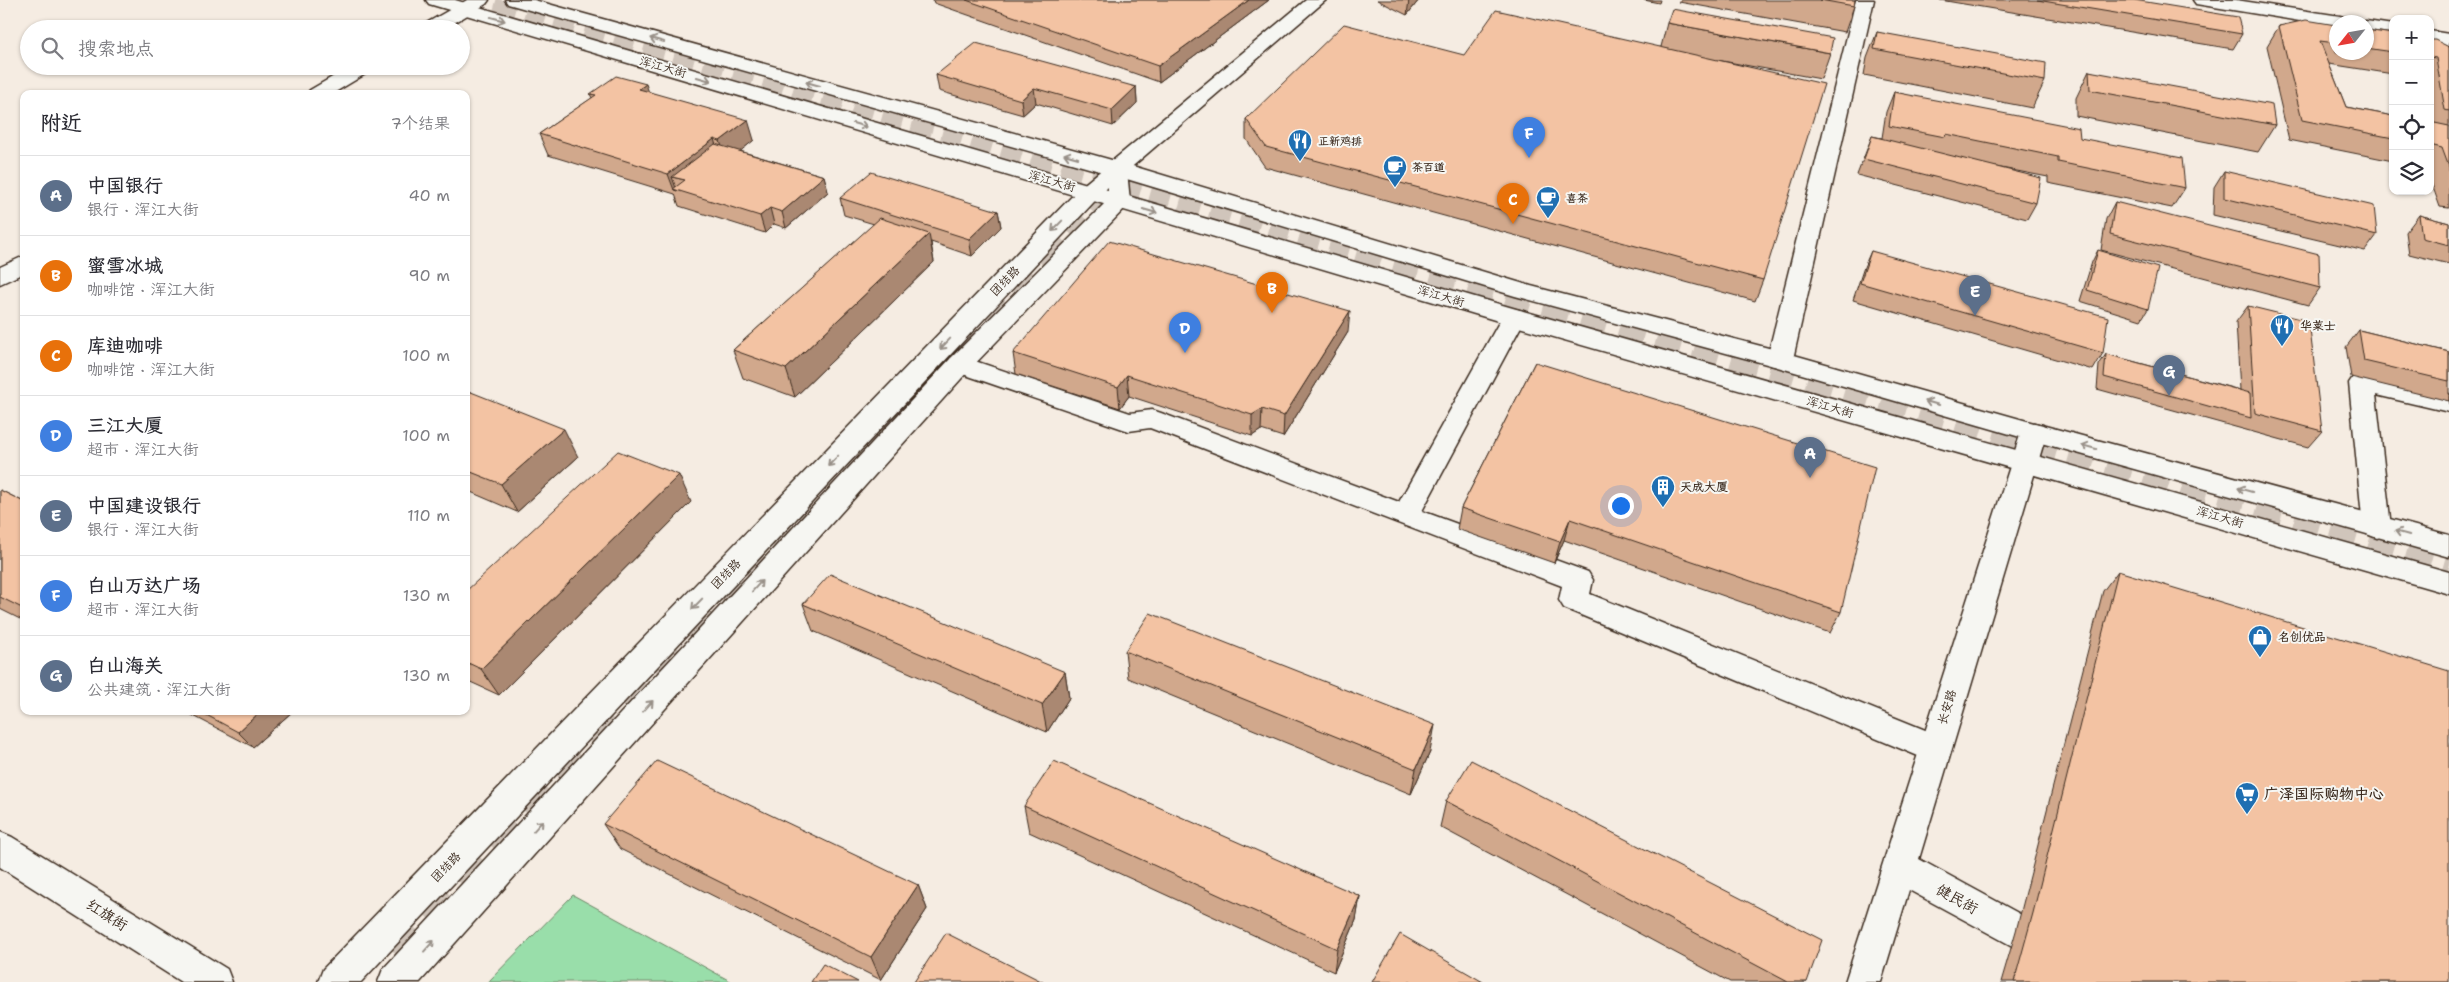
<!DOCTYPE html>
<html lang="zh">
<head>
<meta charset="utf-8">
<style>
	:root { --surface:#fff; --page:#f7f7f7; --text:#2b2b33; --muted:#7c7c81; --line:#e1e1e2; --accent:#d93025 }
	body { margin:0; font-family:"Shantell Sans","LXGW WenKai TC",sans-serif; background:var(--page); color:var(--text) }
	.controls { position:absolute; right:15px; top:15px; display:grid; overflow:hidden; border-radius:10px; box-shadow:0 1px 4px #0004 }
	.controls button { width:45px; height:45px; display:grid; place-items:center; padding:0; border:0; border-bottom:1px solid var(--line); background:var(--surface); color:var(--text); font:25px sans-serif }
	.compass { position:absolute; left:2329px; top:15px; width:45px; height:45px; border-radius:50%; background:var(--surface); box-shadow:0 1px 4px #0004; rotate:239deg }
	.you { position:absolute; left:1620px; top:505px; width:18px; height:18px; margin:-12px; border:4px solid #fff; border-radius:50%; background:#1a73e8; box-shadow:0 0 0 8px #1a73e833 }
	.badge { display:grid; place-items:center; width:32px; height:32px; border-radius:50%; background:var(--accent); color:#fff; font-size:16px; font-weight:700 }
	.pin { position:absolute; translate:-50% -41px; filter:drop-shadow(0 1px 2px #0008) }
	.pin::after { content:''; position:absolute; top:26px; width:18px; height:15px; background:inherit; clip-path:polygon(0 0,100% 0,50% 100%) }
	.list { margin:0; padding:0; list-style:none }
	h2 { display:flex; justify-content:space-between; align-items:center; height:65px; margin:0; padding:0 20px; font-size:21px }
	h2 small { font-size:16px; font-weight:400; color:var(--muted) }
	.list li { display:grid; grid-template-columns:32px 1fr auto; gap:15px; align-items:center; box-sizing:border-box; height:80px; padding:0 20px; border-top:1px solid var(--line) }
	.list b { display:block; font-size:19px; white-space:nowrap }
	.list p { margin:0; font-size:16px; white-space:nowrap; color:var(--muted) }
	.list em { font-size:16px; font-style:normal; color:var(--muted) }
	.icon { flex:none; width:28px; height:28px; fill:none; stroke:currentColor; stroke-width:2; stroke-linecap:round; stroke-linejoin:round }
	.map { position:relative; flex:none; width:2449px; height:982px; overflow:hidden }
	.search { position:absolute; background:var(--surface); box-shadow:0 1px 4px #0004; left:20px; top:20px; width:450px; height:55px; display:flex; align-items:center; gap:12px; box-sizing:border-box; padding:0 18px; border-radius:28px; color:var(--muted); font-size:19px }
	.panel { position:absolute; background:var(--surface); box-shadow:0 1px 4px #0004; left:20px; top:90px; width:450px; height:625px; border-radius:10px }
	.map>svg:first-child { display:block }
	.green { fill:#99deaa; stroke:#6a8464 }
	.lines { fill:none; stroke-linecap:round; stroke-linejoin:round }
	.street-tunnel-far2 { stroke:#d0c5bb; stroke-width:21; stroke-dasharray:21 10; stroke-linecap:butt }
	.street-tunnel-far1 { stroke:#d0c5bb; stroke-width:26; stroke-dasharray:26 13; stroke-linecap:butt }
	.street-tunnel { stroke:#d0c5bb; stroke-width:32; stroke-dasharray:32 16; stroke-linecap:butt }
	.street-casing { stroke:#3b2a1e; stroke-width:3 }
	.secondary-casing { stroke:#3b2a1e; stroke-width:3 }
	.primary-casing { stroke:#3b2a1e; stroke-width:3 }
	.street { fill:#f6f6f2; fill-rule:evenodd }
	.secondary { fill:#f6f6f2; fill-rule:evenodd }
	.primary { fill:#f6f6f2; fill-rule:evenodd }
	.wall { fill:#d1a88c; stroke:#3b2a1e }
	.shaded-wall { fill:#aa8872; stroke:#3b2a1e }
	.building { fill:#f3c3a3; stroke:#3b2a1e }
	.oneway { stroke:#989088 }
	.labels { text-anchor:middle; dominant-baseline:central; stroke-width:4; stroke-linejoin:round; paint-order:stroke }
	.far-poi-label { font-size:11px; font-weight:bold; fill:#3b2a1e; stroke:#f6f6f2; text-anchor:start }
	.street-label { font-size:12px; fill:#3b2a1e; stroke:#f6f6f2 }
	.poi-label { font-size:12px; font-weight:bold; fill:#3b2a1e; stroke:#f6f6f2; text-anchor:start }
	.near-poi-label { font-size:15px; font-weight:bold; fill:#3b2a1e; stroke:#f6f6f2; text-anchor:start }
	.near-street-label { font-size:15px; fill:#3b2a1e; stroke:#f6f6f2 }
</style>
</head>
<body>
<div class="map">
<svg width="2449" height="982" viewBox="0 0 2449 982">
	<rect width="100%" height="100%" fill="#f5ece2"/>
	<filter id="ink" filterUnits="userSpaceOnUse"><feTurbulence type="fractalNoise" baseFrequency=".02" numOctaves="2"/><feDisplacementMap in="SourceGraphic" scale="10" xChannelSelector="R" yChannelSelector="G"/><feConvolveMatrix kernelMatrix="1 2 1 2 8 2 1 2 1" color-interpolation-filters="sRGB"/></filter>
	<g filter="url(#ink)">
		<path class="green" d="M573 895 732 982H488Z"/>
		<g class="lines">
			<g class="street-tunnel-far2">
				<path d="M464 0 1361 255"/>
				<path d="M1048 255 1114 184"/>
			</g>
			<g class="street-tunnel-far1">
				<path d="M1356 254 2449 568"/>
				<path d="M934 377 1049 254"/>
				<path d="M748 576 813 507"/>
			</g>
			<path class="street-tunnel" d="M396 954 749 575"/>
			<g class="street-casing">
				<g id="street">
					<path d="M467 0H489L486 4 444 29H421L423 25Z"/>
					<path d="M1856 0H1874L1793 359 1789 365 1780 367 1771 365 1767 359Z"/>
					<path d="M351 66H375L372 70 332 94H307L310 90Z"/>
					<path d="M24 256V273L0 284V267Z"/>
					<path d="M1514 309 1523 311 1526 317 1422 511 1588 572 1593 580 1590 594 1945 738 1950 748 1945 758 1934 762 1923 758 1564 608 1559 600 1562 586 1150 428 1129 431 1120 428 951 370 947 364 951 358 960 356 1130 413 1152 410 1161 413 1399 502 1502 317 1505 311Z"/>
					<path d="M2362 374 2449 394V412L2376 395 2391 527 2387 534 2377 538 2367 534 2363 527 2349 383 2353 377Z"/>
				</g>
			</g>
			<g class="secondary-casing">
				<g id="secondary">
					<path d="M1306 0H1326L1127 171 1130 201 1127 206 969 370 420 982H378L383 969 951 358 1108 200V187L361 982H318L323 969 1081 187Z"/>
					<path d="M2193 0H2236L2340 16 2347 18 2349 22H2336V27L2202 5 2196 4Z"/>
					<path d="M2366 21 2393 25V37L2366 33V22H2362Z"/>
					<path d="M2430 31 2449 34V46L2430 43Z"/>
					<path d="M2034 423 2043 425 2047 432 1919 859 2029 919 2034 931 2029 943 2016 948 1909 890 1881 982H1845L2021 432 2025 425Z"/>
					<path d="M0 832 12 837 227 969 232 982H181L0 867Z"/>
				</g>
			</g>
			<g class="primary-casing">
				<g id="primary">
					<path d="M426 0H455L1523 311 2449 572V594L1505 323 429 4Z"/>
					<path d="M505 0H534L1126 164 1531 286 1780 351 2034 423 2449 535V557L2034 441 1774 366 1515 296 1110 174 508 4Z"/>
				</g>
			</g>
			<use href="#street" class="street"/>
			<use href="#secondary" class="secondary"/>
			<use href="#primary" class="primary"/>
		</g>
		<g class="wall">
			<path d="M933 0H1269L1159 82 934 3Z"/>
			<path d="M1377 0H1419L1407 15Z"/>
			<path d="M1644 0H1660L1659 3Z"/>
			<path d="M1680 0H1855L1854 6 1845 32 1679 2Z"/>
			<path d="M1940 0H2134L2242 34 2233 49Z"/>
			<path d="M1667 23 1830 53 1821 79 1717 60 1763 280 1755 301 1265 167 1246 139V119L1661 47Z"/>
			<path d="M2336 25V52H2366V30L2393 34V74L2329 64 2346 107 2393 116V161L2289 140 2267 46 2279 26Z"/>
			<path d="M1877 32 2045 81 2032 108 1864 75 1867 58Z"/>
			<path d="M2430 40 2449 47V208L2440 207 2430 179Z"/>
			<path d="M2089 71 2275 125 2258 152 2076 116V98Z"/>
			<path d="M936 75 1136 87 1137 103 1113 126 1036 103 1023 115 939 91Z"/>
			<path d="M648 91 754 140 740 151 824 176 828 192 786 228 774 224 765 233 679 206 675 194 548 155 539 134 592 98 590 94Z"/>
			<path d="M1894 92 2080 138 2185 188 2172 208 2048 183V177L1996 167 2036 203 2027 219 1857 175 1872 136 1882 138 1886 112Z"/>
			<path d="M2224 171 2377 235 2365 251 2213 215 2214 187Z"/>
			<path d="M840 198 998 211 1001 227 972 256 931 242 934 262 795 397 743 378 733 350 874 224 844 215Z"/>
			<path d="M2115 202 2320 288 2308 305 2101 250 2106 219Z"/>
			<path d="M2419 215 2449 223V264L2409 254 2406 232Z"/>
			<path d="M2098 250 2148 309 2141 320 2080 301 2092 262Z"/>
			<path d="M1871 251 2103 353 2093 370 1853 300 1864 267Z"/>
			<path d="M2248 306 2322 431 2308 447 2097 389 2099 365 2106 354 2240 390 2236 322Z"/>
			<path d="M2359 330 2449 352V401L2351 377 2346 347Z"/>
			<path d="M1348 332 1283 437 1261 430 1252 436 1129 396 1120 408 1016 374 1013 353Z"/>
			<path d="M1535 362 1841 612 1830 633 1564 540 1554 563 1457 529 1461 508Z"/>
			<path d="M466 390 578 457 517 512 466 490Z"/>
			<path d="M0 490 24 502V621L0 609Z"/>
			<path d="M691 502 499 695 466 680V591Z"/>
			<path d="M2118 571 2449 982H2001L2016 931 2103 591Z"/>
			<path d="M803 604 1065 672 1069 698 1047 732 813 631Z"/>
			<path d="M1125 651 1430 752 1411 794 1128 678Z"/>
			<path d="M184 711H293L253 747Z"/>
			<path d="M1446 801 1807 982H1730L1440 827Z"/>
			<path d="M1024 806 1360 896 1356 920 1334 972 1029 832Z"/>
			<path d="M603 824 918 885 927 909 881 980 620 849Z"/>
		</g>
		<g class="shaded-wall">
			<path d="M1249 0H1269L1159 82 1158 66Z"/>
			<path d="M1409 0H1419L1407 15Z"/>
			<path d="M646 84 653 104 639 89Z"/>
			<path d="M1136 87 1137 103 1113 126 1112 110Z"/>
			<path d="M1034 88 1036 103 1023 115 1021 100Z"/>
			<path d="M748 120 754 140 727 162 720 141Z"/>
			<path d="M714 139 720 159 685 180 672 177 677 191 674 190 668 174Z"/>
			<path d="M824 176 828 192 786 228 782 212Z"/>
			<path d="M770 208 774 224 765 233 760 216Z"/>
			<path d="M998 211 1001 227 972 256 969 239Z"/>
			<path d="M929 234 934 262 795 397 786 369Z"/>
			<path d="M1350 311 1348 332 1283 437 1284 416Z"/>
			<path d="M1127 375 1129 396 1120 408 1118 387Z"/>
			<path d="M1262 409 1261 430 1252 436V415Z"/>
			<path d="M564 429 578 457 517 512 501 484Z"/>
			<path d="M679 475 691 502 499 695 481 669Z"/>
			<path d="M1570 519 1564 540 1554 563 1560 542Z"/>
			<path d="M1065 672 1069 698 1047 732 1042 705Z"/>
			<path d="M261 711H293L253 747 238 732Z"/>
			<path d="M1435 725 1430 752 1411 794 1416 769Z"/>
			<path d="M918 885 927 909 881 980 871 957Z"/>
			<path d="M1360 896 1356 920 1334 972 1337 949Z"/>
		</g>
		<g class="building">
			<path d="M966 0H1249L1158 66Z"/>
			<path d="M1820 0H1855L1854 6Z"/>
			<path d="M2037 0H2134L2238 17 2242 34Z"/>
			<path d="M1672 9 1833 38 1830 53 1667 23Z"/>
			<path d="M1496 10 1824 84 1763 280 1266 147 1246 119 1344 24 1464 55Z"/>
			<path d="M2306 20 2336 25V43L2320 41 2346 107 2393 116V138L2302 120 2279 26Z"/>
			<path d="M2366 30 2393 34V52L2366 48Z"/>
			<path d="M1877 32 2046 63 2045 81 1874 49Z"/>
			<path d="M2430 40H2435L2449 47V111L2445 110 2436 58 2430 57Z"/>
			<path d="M976 43 1136 87 1112 110 1034 88 1021 100 936 75Z"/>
			<path d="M2089 71 2272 105 2275 125 2090 90Z"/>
			<path d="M616 76 646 84 639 89 748 120 720 141 714 139 668 174 539 134 596 95 590 94Z"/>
			<path d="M1894 92 2079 128 2080 138 2182 158 2185 188 2058 162V157L1946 134 1945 137 1889 126Z"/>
			<path d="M2430 122 2449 126V167L2442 148 2430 145Z"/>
			<path d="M1872 136 2041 178 2036 203 1864 159Z"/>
			<path d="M715 144 824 176 782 212 770 208 760 216 673 189 685 180 672 177Z"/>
			<path d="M2224 171 2374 206 2377 235 2224 198Z"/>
			<path d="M871 172 998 211 969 239 840 198Z"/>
			<path d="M2115 202 2319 254 2320 288 2110 234Z"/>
			<path d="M2419 215 2449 223V245L2422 238Z"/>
			<path d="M880 218 929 234 786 369 733 350Z"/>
			<path d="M1109 241 1350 311 1284 416 1262 409 1252 415 1127 375 1118 387 1013 353Z"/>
			<path d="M2098 250 2158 268 2148 309 2087 290Z"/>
			<path d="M1871 251 2108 317 2103 353 1860 283Z"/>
			<path d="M2248 306 2309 321 2322 431 2255 413Z"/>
			<path d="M2359 330 2449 352V381L2364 361Z"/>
			<path d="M2106 354 2250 393 2251 418 2104 377Z"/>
			<path d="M1535 362 1875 467 1841 612 1570 519 1560 542 1461 508Z"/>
			<path d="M466 390 564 429 501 484 466 470Z"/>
			<path d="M618 451 679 475 481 669 466 662V591Z"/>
			<path d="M0 490 24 502V609L0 597Z"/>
			<path d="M2118 571 2449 671V982H2014L2033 913Z"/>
			<path d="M830 574 1065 672 1042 705 803 604Z"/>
			<path d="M1150 613 1435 725 1416 769 1125 651Z"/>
			<path d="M199 711H261L238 732Z"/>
			<path d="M1471 760 1822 940 1807 982H1788L1446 801Z"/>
			<path d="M657 761 918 885 871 957 603 824Z"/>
			<path d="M1054 761 1360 896 1337 949 1024 806Z"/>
			<path d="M946 933 1043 982H914Z"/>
			<path d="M1400 934 1483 982H1372Z"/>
			<path d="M823 964 858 982H811Z"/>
		</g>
		<defs><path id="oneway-shaft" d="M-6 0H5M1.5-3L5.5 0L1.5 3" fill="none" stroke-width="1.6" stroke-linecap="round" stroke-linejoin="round" transform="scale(1.25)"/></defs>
		<g class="oneway">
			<use href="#oneway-shaft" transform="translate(498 19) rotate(16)"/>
			<use href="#oneway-shaft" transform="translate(657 40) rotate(-164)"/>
			<use href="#oneway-shaft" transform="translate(704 79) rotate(16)"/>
			<use href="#oneway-shaft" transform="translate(813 84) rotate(-164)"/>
			<use href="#oneway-shaft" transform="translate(860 125) rotate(16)"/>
			<use href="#oneway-shaft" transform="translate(1071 156) rotate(-164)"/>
			<use href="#oneway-shaft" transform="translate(1150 211) rotate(16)"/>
			<use href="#oneway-shaft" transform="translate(1057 226) rotate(134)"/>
			<use href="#oneway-shaft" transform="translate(945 344) rotate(134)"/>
			<use href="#oneway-shaft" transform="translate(1932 403) rotate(-164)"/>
			<use href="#oneway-shaft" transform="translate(2089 447) rotate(-165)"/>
			<use href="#oneway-shaft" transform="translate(833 461) rotate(134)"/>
			<use href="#oneway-shaft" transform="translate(2245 490) rotate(-165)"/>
			<use href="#oneway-shaft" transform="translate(2402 533) rotate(-165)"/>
			<use href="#oneway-shaft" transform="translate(757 586) rotate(-48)"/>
			<use href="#oneway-shaft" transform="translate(697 604) rotate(134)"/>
			<use href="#oneway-shaft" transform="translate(648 706) rotate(-48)"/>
			<use href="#oneway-shaft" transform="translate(538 826) rotate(-48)"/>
			<use href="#oneway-shaft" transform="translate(429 946) rotate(-48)"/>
		</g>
	</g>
	<defs>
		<g id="restaurant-pin" transform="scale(1.25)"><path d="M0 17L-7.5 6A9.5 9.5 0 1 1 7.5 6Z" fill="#1f6fb2" stroke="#f6f6f2"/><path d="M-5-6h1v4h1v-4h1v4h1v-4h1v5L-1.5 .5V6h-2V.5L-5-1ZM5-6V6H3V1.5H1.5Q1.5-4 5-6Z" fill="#fff"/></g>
		<g id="cafe-pin" transform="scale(1.25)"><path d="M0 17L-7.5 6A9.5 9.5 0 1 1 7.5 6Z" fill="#1f6fb2" stroke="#f6f6f2"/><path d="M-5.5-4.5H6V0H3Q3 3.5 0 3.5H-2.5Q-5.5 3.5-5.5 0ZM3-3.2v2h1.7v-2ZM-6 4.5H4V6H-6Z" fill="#fff"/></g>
		<g id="building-pin" transform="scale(1.25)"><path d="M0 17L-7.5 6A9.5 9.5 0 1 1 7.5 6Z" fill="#1f6fb2" stroke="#f6f6f2"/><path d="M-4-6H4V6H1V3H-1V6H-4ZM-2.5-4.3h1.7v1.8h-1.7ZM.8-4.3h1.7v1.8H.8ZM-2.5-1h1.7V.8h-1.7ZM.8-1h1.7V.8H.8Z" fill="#fff"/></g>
		<g id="shop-pin" transform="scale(1.25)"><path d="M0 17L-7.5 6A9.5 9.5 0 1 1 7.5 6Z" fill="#1f6fb2" stroke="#f6f6f2"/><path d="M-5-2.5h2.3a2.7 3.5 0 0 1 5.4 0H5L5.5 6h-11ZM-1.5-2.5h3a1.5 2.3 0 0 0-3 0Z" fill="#fff"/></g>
		<g id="supermarket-pin" transform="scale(1.25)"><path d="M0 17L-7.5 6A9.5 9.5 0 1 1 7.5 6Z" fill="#1f6fb2" stroke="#f6f6f2"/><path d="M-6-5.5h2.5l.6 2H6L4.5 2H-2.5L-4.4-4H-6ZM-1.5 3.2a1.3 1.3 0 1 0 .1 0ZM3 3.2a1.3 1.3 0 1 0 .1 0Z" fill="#fff"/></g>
	</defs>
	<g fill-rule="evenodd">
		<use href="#restaurant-pin" x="1300" y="141"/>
		<use href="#cafe-pin" x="1395" y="167"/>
		<use href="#cafe-pin" x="1548" y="198"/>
		<use href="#restaurant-pin" x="2282" y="326"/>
		<use href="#building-pin" x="1663" y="487"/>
		<use href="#shop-pin" x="2260" y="637"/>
		<use href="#supermarket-pin" x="2247" y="794"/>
	</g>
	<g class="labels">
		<g class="far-poi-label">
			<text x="1318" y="141">正新鸡排</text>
			<text x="1412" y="167">茶百道</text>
			<text x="1566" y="198">喜茶</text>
		</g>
		<g class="street-label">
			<text transform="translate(663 67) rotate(16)">浑江大街</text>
			<text transform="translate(1052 181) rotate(16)">浑江大街</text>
			<text transform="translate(1005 281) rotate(-46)">团结路</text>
			<text transform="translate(1441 296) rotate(16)">浑江大街</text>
			<text transform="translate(1830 407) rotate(16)">浑江大街</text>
			<text transform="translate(2220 517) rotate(16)">浑江大街</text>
			<text transform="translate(726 574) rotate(-46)">团结路</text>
			<text transform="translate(1947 707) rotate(-73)">长安路</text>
			<text transform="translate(446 867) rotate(-46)">团结路</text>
		</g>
		<g class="poi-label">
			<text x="2300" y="326">华莱士</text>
			<text x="1680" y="487">天成大厦</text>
			<text x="2278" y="637">名创优品</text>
		</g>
		<g class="near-poi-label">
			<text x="2264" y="794">广泽国际购物中心</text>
		</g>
		<g class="near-street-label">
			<text transform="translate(1957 899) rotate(29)">健民街</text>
			<text transform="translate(107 915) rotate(32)">红旗街</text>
		</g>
	</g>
</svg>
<div class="controls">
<button>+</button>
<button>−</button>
<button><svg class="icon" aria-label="locate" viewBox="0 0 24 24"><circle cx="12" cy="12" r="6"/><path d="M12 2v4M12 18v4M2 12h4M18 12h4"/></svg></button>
<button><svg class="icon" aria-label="layers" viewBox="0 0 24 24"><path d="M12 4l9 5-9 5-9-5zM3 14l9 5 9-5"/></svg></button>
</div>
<svg class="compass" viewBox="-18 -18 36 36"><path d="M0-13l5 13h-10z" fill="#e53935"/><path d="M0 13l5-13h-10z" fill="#7c7c81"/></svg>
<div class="you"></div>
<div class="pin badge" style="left:1810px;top:478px;background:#5c6f8a">A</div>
<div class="pin badge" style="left:1272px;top:313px;background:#e8710a">B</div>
<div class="pin badge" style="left:1513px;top:224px;background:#e8710a">C</div>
<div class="pin badge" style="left:1185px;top:353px;background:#3f7fe0">D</div>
<div class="pin badge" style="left:1975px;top:316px;background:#5c6f8a">E</div>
<div class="pin badge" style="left:1529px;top:158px;background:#3f7fe0">F</div>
<div class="pin badge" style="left:2169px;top:396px;background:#5c6f8a">G</div>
<div class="search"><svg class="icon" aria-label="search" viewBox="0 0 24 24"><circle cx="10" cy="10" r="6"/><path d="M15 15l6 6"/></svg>搜索地点</div>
<section class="panel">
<h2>附近<small>7个结果</small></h2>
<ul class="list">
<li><span class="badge" style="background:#5c6f8a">A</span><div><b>中国银行</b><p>银行 · 浑江大街</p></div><em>40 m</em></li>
<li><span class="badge" style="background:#e8710a">B</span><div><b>蜜雪冰城</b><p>咖啡馆 · 浑江大街</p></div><em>90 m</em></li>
<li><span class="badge" style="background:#e8710a">C</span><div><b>库迪咖啡</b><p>咖啡馆 · 浑江大街</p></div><em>100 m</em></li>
<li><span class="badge" style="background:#3f7fe0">D</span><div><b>三江大厦</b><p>超市 · 浑江大街</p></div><em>100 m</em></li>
<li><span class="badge" style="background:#5c6f8a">E</span><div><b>中国建设银行</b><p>银行 · 浑江大街</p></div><em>110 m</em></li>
<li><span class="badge" style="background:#3f7fe0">F</span><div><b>白山万达广场</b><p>超市 · 浑江大街</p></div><em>130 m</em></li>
<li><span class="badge" style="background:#5c6f8a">G</span><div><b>白山海关</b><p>公共建筑 · 浑江大街</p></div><em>130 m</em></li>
</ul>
</section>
</div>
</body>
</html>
